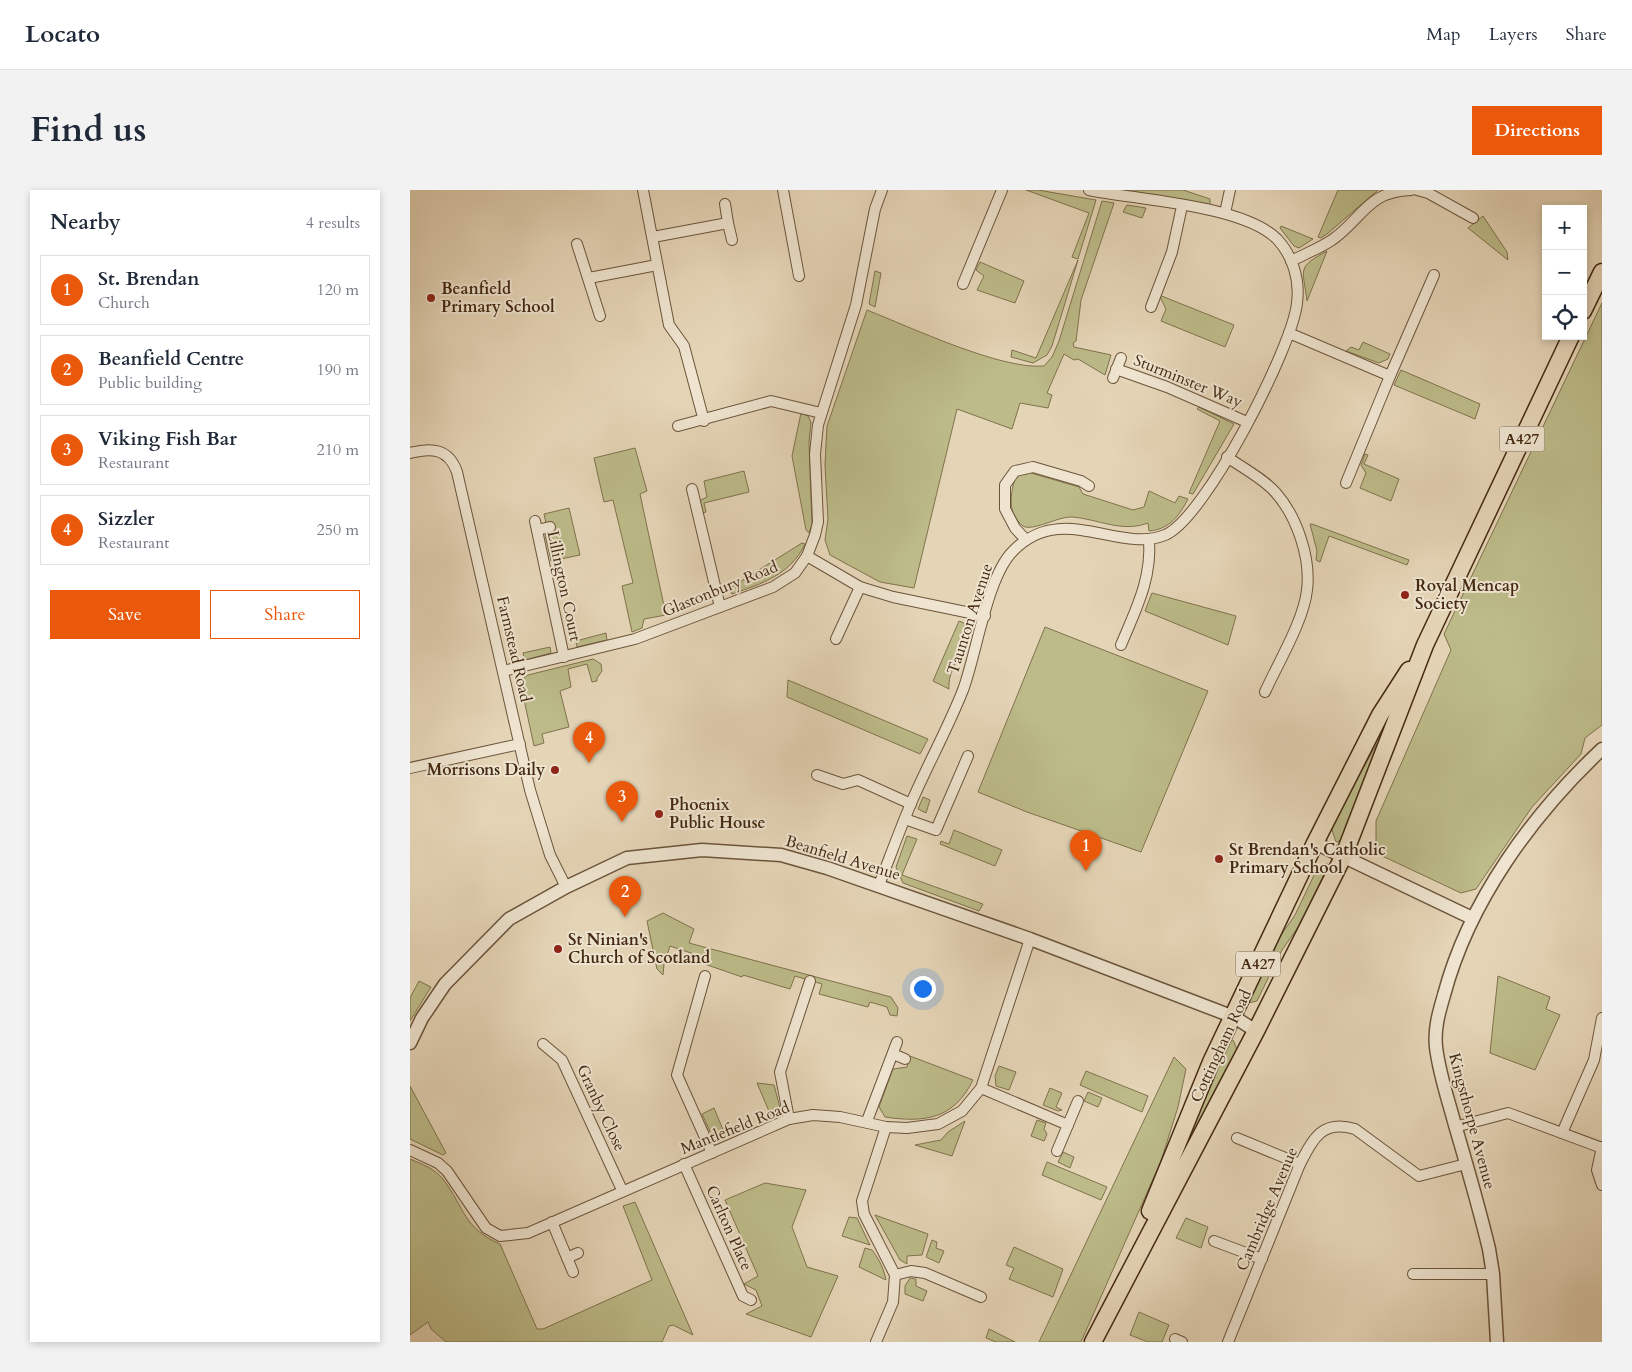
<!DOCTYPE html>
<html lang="en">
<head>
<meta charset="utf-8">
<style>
	:root { --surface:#fff; --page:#f2f2f3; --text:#1f2937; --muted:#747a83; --line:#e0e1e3; --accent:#ea580c }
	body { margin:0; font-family:Cardo,serif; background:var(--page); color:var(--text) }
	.controls { position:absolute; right:15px; top:15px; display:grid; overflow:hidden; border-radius:0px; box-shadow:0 2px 8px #0003 }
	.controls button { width:45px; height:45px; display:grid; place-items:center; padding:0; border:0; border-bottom:1px solid var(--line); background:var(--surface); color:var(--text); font:25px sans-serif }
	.you { position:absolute; left:512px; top:798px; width:18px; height:18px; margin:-12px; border:4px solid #fff; border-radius:50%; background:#1a73e8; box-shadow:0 0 0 8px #1a73e833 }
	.badge { display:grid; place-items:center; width:32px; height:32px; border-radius:50%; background:var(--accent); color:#fff; font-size:16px; font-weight:700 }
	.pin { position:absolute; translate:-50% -41px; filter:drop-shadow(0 1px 2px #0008) }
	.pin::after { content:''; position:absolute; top:26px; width:18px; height:15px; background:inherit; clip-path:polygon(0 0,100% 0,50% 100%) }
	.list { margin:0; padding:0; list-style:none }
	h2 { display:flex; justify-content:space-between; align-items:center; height:65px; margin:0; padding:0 20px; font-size:21px }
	h2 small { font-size:16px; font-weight:400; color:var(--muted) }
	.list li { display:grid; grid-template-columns:32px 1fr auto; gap:15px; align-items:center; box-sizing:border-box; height:70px; margin:0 10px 10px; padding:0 10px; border:1px solid var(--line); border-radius:0px }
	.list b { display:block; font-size:19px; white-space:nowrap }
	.list p { margin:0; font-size:16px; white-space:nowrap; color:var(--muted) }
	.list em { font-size:16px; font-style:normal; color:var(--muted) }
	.actions { display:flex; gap:10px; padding:15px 20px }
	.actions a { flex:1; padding:11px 0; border:1px solid var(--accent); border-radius:0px; text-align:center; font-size:18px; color:var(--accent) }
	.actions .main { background:var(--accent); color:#fff }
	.icon { flex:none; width:28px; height:28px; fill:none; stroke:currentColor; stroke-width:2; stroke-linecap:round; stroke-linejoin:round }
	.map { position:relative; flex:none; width:1192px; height:1152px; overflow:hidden; border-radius:0px }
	header { display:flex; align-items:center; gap:30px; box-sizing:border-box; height:70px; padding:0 25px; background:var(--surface); border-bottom:1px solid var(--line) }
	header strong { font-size:24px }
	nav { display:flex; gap:28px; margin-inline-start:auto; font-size:18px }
	.intro { display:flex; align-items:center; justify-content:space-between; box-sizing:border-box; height:120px; padding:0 30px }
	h1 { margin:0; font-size:35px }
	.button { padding:12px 22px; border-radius:0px; background:var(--accent); color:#fff; font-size:18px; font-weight:700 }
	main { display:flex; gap:30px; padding:0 30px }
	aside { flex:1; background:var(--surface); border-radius:0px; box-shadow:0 2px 8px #0003 }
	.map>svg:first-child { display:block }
	.green { fill:#bcbb89; stroke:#80724d }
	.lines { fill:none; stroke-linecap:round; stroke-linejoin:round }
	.minor-casing { stroke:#6c543a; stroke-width:12 }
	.tertiary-casing { stroke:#6c543a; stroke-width:15 }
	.trunk-casing { stroke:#442911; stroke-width:19 }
	.minor { stroke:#eee4d0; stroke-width:10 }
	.tertiary { stroke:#eee4d0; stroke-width:12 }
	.trunk { stroke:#e5d5b7; stroke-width:16 }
	.poi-dot { fill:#8f2418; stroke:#eee4d0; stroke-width:2 }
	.labels { text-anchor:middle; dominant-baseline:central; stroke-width:4; stroke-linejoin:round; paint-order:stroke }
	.shield { fill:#eee4d0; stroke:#77614a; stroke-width:1 }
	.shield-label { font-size:15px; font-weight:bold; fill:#442911 }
	.poi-label { font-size:16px; font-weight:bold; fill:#442911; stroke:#eee4d0; text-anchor:start }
	.street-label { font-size:16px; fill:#442911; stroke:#eee4d0 }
</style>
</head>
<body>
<header>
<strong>Locato</strong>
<nav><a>Map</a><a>Layers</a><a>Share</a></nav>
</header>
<div class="intro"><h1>Find us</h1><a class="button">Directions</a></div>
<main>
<aside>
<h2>Nearby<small>4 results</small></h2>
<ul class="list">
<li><span class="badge">1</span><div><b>St. Brendan</b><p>Church</p></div><em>120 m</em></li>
<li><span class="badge">2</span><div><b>Beanfield Centre</b><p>Public building</p></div><em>190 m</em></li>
<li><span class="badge">3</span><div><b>Viking Fish Bar</b><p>Restaurant</p></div><em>210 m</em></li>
<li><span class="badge">4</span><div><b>Sizzler</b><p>Restaurant</p></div><em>250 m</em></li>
</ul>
<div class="actions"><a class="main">Save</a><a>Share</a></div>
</aside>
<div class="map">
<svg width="1192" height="1152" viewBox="0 0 1192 1152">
	<rect width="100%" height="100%" fill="#e5d5b7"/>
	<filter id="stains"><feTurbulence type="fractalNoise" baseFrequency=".004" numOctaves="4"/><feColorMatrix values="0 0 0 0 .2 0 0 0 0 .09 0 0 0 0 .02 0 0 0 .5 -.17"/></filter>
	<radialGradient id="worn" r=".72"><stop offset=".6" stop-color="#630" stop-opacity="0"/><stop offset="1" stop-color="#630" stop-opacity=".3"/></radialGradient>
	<g class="green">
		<path d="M616 0H628L686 10 668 69 662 67 679 23Z"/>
		<path d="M713 0H773L800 9V15Z"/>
		<path d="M928 0H968L917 44 911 48 908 47Z"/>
		<path d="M692 11 704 13 671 110 666 151 663 153 664 157 701 165 695 185 668 169 664 170 654 164 637 203 642 205 638 218 610 213 602 239 547 219 504 398 470 392 420 365 415 350 418 329 415 275 417 236 457 120C500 137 591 180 634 176L642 167 649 151Z"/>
		<path d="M717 15 736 18 732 28 713 22Z"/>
		<path d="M1073 26 1097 62 1098 70 1058 38Z"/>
		<path d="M871 36 903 49 889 58 884 56 870 38Z"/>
		<path d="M917 61 897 111C893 78 886 78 917 61Z"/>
		<path d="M668 70 642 156 637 165 623 173 601 167 602 160 626 168Z"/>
		<path d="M570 72 614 91 605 113 567 100 574 86 566 80Z"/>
		<path d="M465 81 471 83 465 117 459 114Z"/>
		<path d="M749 105 824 135 815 157 751 131 756 119Z"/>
		<path d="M1192 113V535L1175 548 1171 564 1122 617 1066 699 1051 703 968 664 966 661V631L1041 460 1034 444Z"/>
		<path d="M953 152 980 164 978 169 969 173 936 161 941 157 949 160Z"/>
		<path d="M991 180 1070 214 1065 229 984 195Z"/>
		<path d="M789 217 824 234 783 304 779 303 810 231 787 219Z"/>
		<path d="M391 223 398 226 401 232 399 252 402 334 399 343 396 340 382 266Z"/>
		<path d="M225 258 237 301 230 304 256 425 234 429 232 438 222 442 212 396 223 393 203 310 194 312 184 268Z"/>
		<path d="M955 264 958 265 954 274 989 289 981 311 950 298 956 283 951 275Z"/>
		<path d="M334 281 339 302 294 313 296 322 291 324 289 311 297 307 294 291Z"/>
		<path d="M621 283 669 297 673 304 723 320 734 317 739 301 765 313 769 306 778 309C769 326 760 339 739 341L738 333C712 343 688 329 662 327 649 326 622 342 613 336 597 324 600 303 606 286Z"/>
		<path d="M159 318 170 365 141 371 135 345 141 341V332L136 333 134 324Z"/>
		<path d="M900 334H902L999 370 997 375 919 346 910 372 906 370 907 361Z"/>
		<path d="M392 353 395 354C381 384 352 394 322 404L320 398Z"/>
		<path d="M742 403 826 426 818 455 735 421Z"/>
		<path d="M549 431 554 433 559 445C554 462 537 480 539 499L523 491Z"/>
		<path d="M635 437 798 501 731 662 617 622 568 602Z"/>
		<path d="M196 443 197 450 167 457 166 451Z"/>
		<path d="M140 457 141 463 115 470 113 463Z"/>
		<path d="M183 469 191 474 192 481 187 488V491L182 492 177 474 158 479 161 497 150 501 159 537 132 544 134 553 124 556 110 491 118 485Z"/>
		<path d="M378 490 518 549 510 564 377 507Z"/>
		<path d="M975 539 941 630 930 651 926 652 922 640 924 631Z"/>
		<path d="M513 607 520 610 516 623 508 619Z"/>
		<path d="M544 640 592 660 585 676 530 654 531 651 539 654Z"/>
		<path d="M497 646 507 649 492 685 573 714 569 721 493 693 486 677Z"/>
		<path d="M913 674H918V676L891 733 872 760 847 811 838 813 867 751 885 725 906 681Z"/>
		<path d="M253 723 284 739 279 753 481 807 488 818 487 826 480 825 477 817 460 812 458 817 409 804 412 794 385 786 380 799 333 785 332 787 286 771 287 765 260 756 254 774 253 785 247 779 237 731Z"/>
		<path d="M1088 786 1140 807 1136 819 1150 825 1125 880 1080 863Z"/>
		<path d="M9 791 21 797 0 831V808Z"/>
		<path d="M820 850H823L828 862 754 1005 779 939Z"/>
		<path d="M500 866 563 890C544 929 515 933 475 927L469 917 483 879 497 877Z"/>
		<path d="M764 867 776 879 768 917 751 971 671 1152H629Z"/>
		<path d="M589 876 606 882 599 900 586 896 585 886Z"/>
		<path d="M676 881 738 906 732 922 670 895Z"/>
		<path d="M347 893 364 895 370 918 361 926Z"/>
		<path d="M0 896 36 963 33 965 0 949Z"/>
		<path d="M640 898 652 903 646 917 652 920 648 921 633 915Z"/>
		<path d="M678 902 692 908 688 917 674 911Z"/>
		<path d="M304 918 316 947 304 950 292 924Z"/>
		<path d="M627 930 636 933 634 939 637 944 634 951 621 946Z"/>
		<path d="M555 931 542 966 505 955 531 950 538 942Z"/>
		<path d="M653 962 664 967 660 978 648 972Z"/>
		<path d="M0 969C12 974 25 979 33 989 55 1018 53 1038 90 1054L127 1139H133L242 1090 213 1016 225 1012 283 1145 263 1135 259 1136 252 1152H36L21 1139 18 1132 0 1145Z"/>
		<path d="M637 972 697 997 691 1010 632 985Z"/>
		<path d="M355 993 396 1000 382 1037 397 1077 428 1086 401 1147 336 1124 352 1116 346 1100 334 1094 348 1086 315 1010Z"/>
		<path d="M465 1025 518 1044 512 1065 497 1066V1074L490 1070Z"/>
		<path d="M439 1027 447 1028 460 1055 432 1046Z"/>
		<path d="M776 1028 798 1037 791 1058 766 1048Z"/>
		<path d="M522 1050 527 1052 526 1058 534 1061 529 1073 516 1067Z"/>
		<path d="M604 1057 653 1079 643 1107 599 1089 604 1078 596 1075Z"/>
		<path d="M455 1058 462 1060C469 1069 474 1079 476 1090L449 1077Z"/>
		<path d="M500 1088 506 1089V1096L517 1101 513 1111 495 1104V1096Z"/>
		<path d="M729 1122 759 1135 752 1152H738L720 1145Z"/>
		<path d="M579 1139 605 1152H586L576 1148Z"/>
	</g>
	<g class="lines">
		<g class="minor-casing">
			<g id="minor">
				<path d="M233 0 259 135 274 156 294 231"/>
				<path d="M373 0 389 86"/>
				<path d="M1007 0 1018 3 1063 28"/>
				<path d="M815 23 820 0"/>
				<path d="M318 33 322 50"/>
				<path d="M243 47 318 33 315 14"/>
				<path d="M167 54 190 126"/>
				<path d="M881 71C895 64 910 58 922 50 953 28 958 1 1001 0"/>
				<path d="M179 88 247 75"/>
				<path d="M553 94 592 0"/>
				<path d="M741 117 762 62 772 16"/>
				<path d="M879 143 980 186 936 293"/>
				<path d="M706 179 757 197 837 232"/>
				<path d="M980 186 1024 85"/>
				<path d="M703 188 711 168"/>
				<path d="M268 236 361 211 411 223"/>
				<path d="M0 263C22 257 39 259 47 282L120 600 140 665 156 697"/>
				<path d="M817 267C833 278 854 289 866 303 887 327 901 368 897 400 894 430 868 473 855 502"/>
				<path d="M282 299 310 417"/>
				<path d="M125 331 154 467"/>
				<path d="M127 340 140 337"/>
				<path d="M616 350 605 338 595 319V295L605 281 623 277 671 291 679 296"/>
				<path d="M397 366 450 397 483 407 575 426"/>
				<path d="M426 449 450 397"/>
				<path d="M711 455C726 419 742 389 739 349"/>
				<path d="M93 481 225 449 363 397 385 383 397 366 405 345 408 332 405 264 408 235 446 115 465 19 472 0"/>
				<path d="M0 578 110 554"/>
				<path d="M407 585 433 594 448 590 501 614"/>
				<path d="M495 629 526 640 558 566"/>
				<path d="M469 695C480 667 490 639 502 611 518 574 538 538 553 500 567 462 577 387 603 361 652 311 708 364 755 345 795 329 883 156 887 113 890 90 883 66 867 49 833 15 728 10 679 0"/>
				<path d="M295 786 267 885 302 963"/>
				<path d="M133 854 152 870 212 1000"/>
				<path d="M483 864 495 869"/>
				<path d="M571 898 658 935"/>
				<path d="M379 929 370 882 400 791"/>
				<path d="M457 931 487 852"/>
				<path d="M1045 937 1098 923 1192 958"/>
				<path d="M1152 943 1184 870 1192 828"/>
				<path d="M827 948 890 974"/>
				<path d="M1192 957 1187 980 1192 995"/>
				<path d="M0 960 28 973 37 981 76 1038 90 1046 118 1043 379 929 403 925 430 927 476 937 497 938 528 934 552 921 571 898 620 749"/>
				<path d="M647 961 668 911"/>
				<path d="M274 974 333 1106 341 1110"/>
				<path d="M142 1032 163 1082"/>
				<path d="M804 1051 852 1069"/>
				<path d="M157 1068 168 1063"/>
				<path d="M1003 1084H1083"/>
				<path d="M485 1085 501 1081 515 1083 571 1107"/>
				<path d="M765 1149 772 1152"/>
				<path d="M466 1152 483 1112 485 1085 454 1024 452 1011 476 937"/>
				<path d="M818 1152 890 974C903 949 912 929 945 939L1009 986 1056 974"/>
			</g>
		</g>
		<g class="tertiary-casing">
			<g id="tertiary">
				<path d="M905 653 1062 728"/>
				<path d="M0 853 12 828 35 794 99 729 156 697 217 668 292 660 371 665 417 678 620 749 824 827 846 841"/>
				<path d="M1087 1152 1083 1084 1079 1059C1069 1017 1057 976 1045 935 1038 909 1029 883 1026 857 1024 839 1029 822 1034 805 1059 711 1122 625 1192 559"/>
			</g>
		</g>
		<g class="trunk-casing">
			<g id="trunk">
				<path d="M1173 121 1192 82"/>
				<path d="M740 1021 801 872 905 653 970 525 999 480"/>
				<path d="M683 1152 846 841 934 665 1015 455 1161 146"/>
			</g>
		</g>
		<use href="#minor" class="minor"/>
		<use href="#tertiary" class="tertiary"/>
		<use href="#trunk" class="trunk"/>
	</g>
	<g class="poi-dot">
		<circle cx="21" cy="108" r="5"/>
		<circle cx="995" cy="405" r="5"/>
		<circle cx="145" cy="580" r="5"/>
		<circle cx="249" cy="624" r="5"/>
		<circle cx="809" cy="669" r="5"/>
		<circle cx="148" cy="759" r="5"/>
	</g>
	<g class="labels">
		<g class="shield">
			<rect x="1089.5" y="236.5" width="45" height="25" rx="4"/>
			<rect x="825.5" y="761.5" width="45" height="25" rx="4"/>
		</g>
		<g class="shield-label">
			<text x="1112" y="249">A427</text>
			<text x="848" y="774">A427</text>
		</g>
		<g class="poi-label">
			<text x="31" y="99">Beanfield<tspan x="31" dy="18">Primary School</tspan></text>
			<text x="1005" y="396">Royal Mencap<tspan x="1005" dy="18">Society</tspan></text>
			<text x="135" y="580" text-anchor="end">Morrisons Daily</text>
			<text x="259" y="615">Phoenix<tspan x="259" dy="18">Public House</tspan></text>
			<text x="819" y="660">St Brendan's Catholic<tspan x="819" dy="18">Primary School</tspan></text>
			<text x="158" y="750">St Ninian's<tspan x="158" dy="18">Church of Scotland</tspan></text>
		</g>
		<g class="street-label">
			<text transform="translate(778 191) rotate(22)">Sturminster Way</text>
			<text transform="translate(154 396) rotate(78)">Lillington Court</text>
			<text transform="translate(310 399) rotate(-22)">Glastonbury Road</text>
			<text transform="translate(560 429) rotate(-72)">Taunton Avenue</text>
			<text transform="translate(104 459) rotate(77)">Farmstead Road</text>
			<text transform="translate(433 668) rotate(17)">Beanfield Avenue</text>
			<text transform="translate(811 856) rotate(-65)">Cottingham Road</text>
			<text transform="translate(191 918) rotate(65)">Granby Close</text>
			<text transform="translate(1062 931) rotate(75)">Kingsthorpe Avenue</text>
			<text transform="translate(325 938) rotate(-22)">Mantlefield Road</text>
			<text transform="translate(857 1019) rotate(-67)">Cambridge Avenue</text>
			<text transform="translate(319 1038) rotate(66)">Carlton Place</text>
		</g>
	</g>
	<rect width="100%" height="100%" filter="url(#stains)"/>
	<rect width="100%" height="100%" fill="url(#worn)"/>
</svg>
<div class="controls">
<button>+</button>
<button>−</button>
<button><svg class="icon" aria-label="locate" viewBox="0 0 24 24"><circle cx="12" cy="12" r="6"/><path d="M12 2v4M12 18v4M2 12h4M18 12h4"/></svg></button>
</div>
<div class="you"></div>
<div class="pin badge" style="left:676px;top:681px">1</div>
<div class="pin badge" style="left:215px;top:727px">2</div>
<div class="pin badge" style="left:212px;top:632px">3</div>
<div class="pin badge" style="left:179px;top:573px">4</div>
</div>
</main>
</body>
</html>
